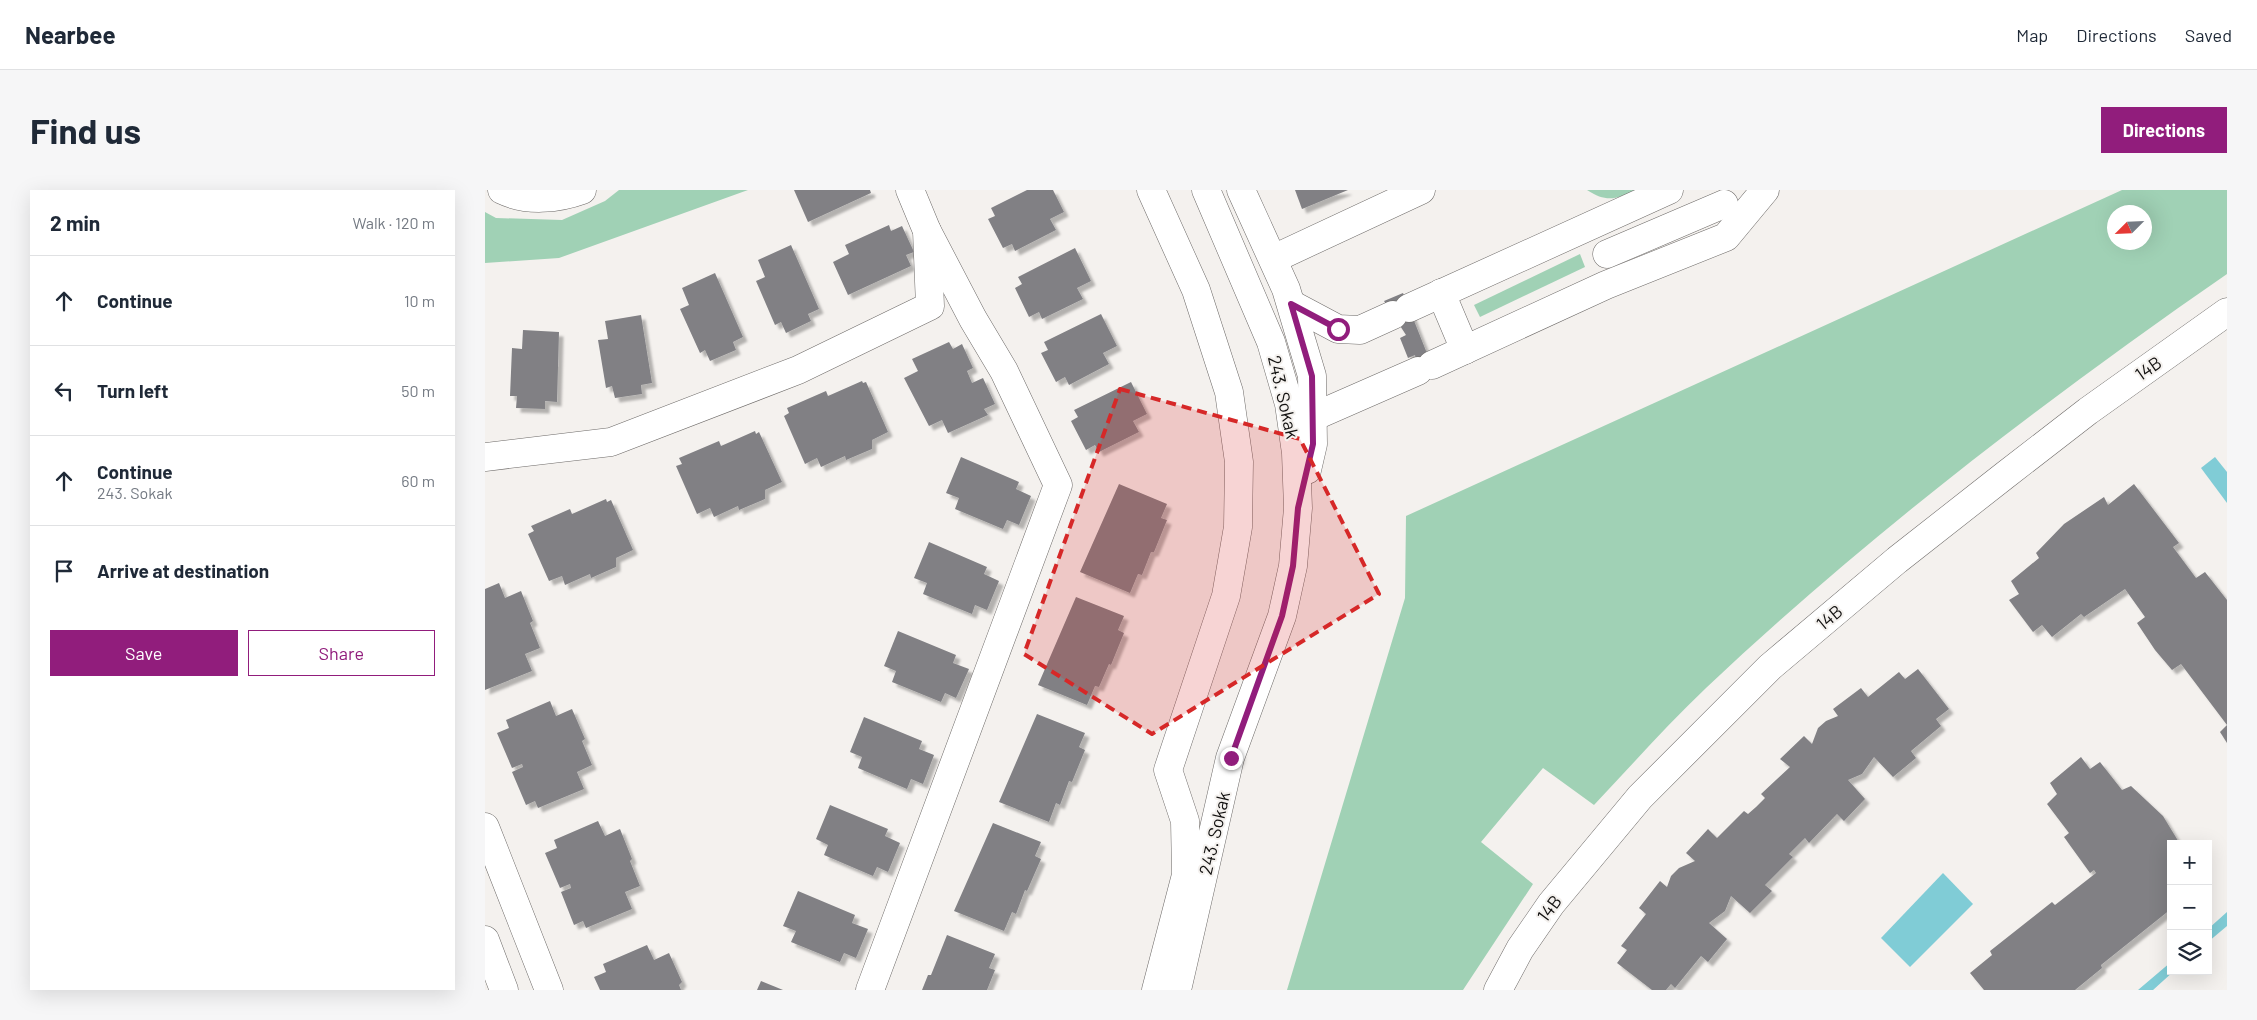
<!DOCTYPE html>
<html lang="en">
<head>
<meta charset="utf-8">
<style>
	:root { --surface:#fff; --page:#f6f6f7; --text:#1f2937; --muted:#747a83; --line:#e0e1e3; --accent:#911d7c }
	body { margin:0; font-family:Barlow,sans-serif; background:var(--page); color:var(--text) }
	.controls { position:absolute; right:15px; bottom:15px; display:grid; overflow:hidden; border-radius:0px; box-shadow:0 5px 20px #0002 }
	.controls button { width:45px; height:45px; display:grid; place-items:center; padding:0; border:0; border-bottom:1px solid var(--line); background:var(--surface); color:var(--text); font:25px sans-serif }
	.compass { position:absolute; left:1622px; top:15px; width:45px; height:45px; border-radius:50%; background:var(--surface); box-shadow:0 5px 20px #0002; rotate:246deg }
	.stop { position:absolute; width:15px; height:15px; margin:-11px; border:4px solid #911d7c; border-radius:50%; background:#fff }
	.stop.end { background:#911d7c; border-color:#fff; box-shadow:0 1px 5px #0008 }
	.list { margin:0; padding:0; list-style:none }
	h2 { display:flex; justify-content:space-between; align-items:center; height:65px; margin:0; padding:0 20px; font-size:21px }
	h2 small { font-size:16px; font-weight:400; color:var(--muted) }
	.list li { display:grid; grid-template-columns:32px 1fr auto; gap:15px; align-items:center; box-sizing:border-box; height:90px; padding:0 20px; border-top:1px solid var(--line) }
	.list b { display:block; font-size:19px; white-space:nowrap }
	.list p { margin:0; font-size:16px; white-space:nowrap; color:var(--muted) }
	.list em { font-size:16px; font-style:normal; color:var(--muted) }
	.actions { display:flex; gap:10px; padding:15px 20px }
	.actions a { flex:1; padding:11px 0; border:1px solid var(--accent); border-radius:0px; text-align:center; font-size:18px; color:var(--accent) }
	.actions .main { background:var(--accent); color:#fff }
	.icon { flex:none; width:28px; height:28px; fill:none; stroke:currentColor; stroke-width:2; stroke-linecap:round; stroke-linejoin:round }
	.map { position:relative; flex:none; width:1742px; height:800px; overflow:hidden; border-radius:0px }
	header { display:flex; align-items:center; gap:30px; box-sizing:border-box; height:70px; padding:0 25px; background:var(--surface); border-bottom:1px solid var(--line) }
	header strong { font-size:24px }
	nav { display:flex; gap:28px; margin-inline-start:auto; font-size:18px }
	.intro { display:flex; align-items:center; justify-content:space-between; box-sizing:border-box; height:120px; padding:0 30px }
	h1 { margin:0; font-size:35px }
	.button { padding:12px 22px; border-radius:0px; background:var(--accent); color:#fff; font-size:18px; font-weight:700 }
	main { display:flex; gap:30px; padding:0 30px }
	aside { flex:1; background:var(--surface); border-radius:0px; box-shadow:0 5px 20px #0002 }
	.map>svg:first-child { display:block }
	.green { fill:#a0d1b5; fill-rule:evenodd }
	.water { fill:#80ccd6 }
	.building { fill:#818084; filter:url(#shadow) }
	.lines { fill:none; stroke-linecap:round; stroke-linejoin:round }
	.street-casing { stroke:#6d6a68; stroke-width:29 }
	.secondary-casing { stroke:#6d6a68; stroke-width:29 }
	.street { stroke:#fff; stroke-width:28 }
	.secondary { stroke:#fff; stroke-width:28 }
	.route { stroke:#911d7c; stroke-width:6 }
	.marked { fill:#d62828; fill-opacity:0.2; stroke:#d62828; stroke-width:4; stroke-dasharray:10 6; stroke-linejoin:round }
	.labels { text-anchor:middle; dominant-baseline:central; stroke-width:4; stroke-linejoin:round; paint-order:stroke }
	.street-label { font-size:18px; fill:#121110; stroke:#f4f1ee }
</style>
</head>
<body>
<header>
<strong>Nearbee</strong>
<nav><a>Map</a><a>Directions</a><a>Saved</a></nav>
</header>
<div class="intro"><h1>Find us</h1><a class="button">Directions</a></div>
<main>
<aside>
<h2>2 min<small>Walk · 120 m</small></h2>
<ul class="list">
<li><svg class="icon" aria-label="ahead" viewBox="0 0 24 24"><path d="M12 20V5M6 11l6-6 6 6"/></svg><div><b>Continue</b></div><em>10 m</em></li>
<li><svg class="icon" aria-label="left" viewBox="0 0 24 24"><path d="M17 20v-9H6M10 6l-5 5 5 5"/></svg><div><b>Turn left</b></div><em>50 m</em></li>
<li><svg class="icon" aria-label="ahead" viewBox="0 0 24 24"><path d="M12 20V5M6 11l6-6 6 6"/></svg><div><b>Continue</b><p>243. Sokak</p></div><em>60 m</em></li>
<li><svg class="icon" aria-label="arrive" viewBox="0 0 24 24"><path d="M6 21V4h12l-3 4 3 4H6"/></svg><div><b>Arrive at destination</b></div></li>
</ul>
<div class="actions"><a class="main">Save</a><a>Share</a></div>
</aside>
<div class="map">
<svg width="1742" height="800" viewBox="0 0 1742 800">
	<defs>
		<filter id="shadow"><feDropShadow dx="4.5" dy="4.5" stdDeviation="1" flood-color="#0004"/></filter>
	</defs>
	<rect width="100%" height="100%" fill="#f4f1ee"/>
	<g class="green">
		<path d="M134 0H263L74 68 0 73V22L11 28 77 30 120 11Z"/>
		<path d="M1102 0H1152C1131 9 1122 13 1102 0Z"/>
		<path d="M1637 0H1742V84C1560 210 1382 346 1221 498 1182 535 1146 576 1109 615L1058 578 996 652 1048 694 978 800H802L920 408 921 326ZM1630 22H1660V52H1630Z"/>
		<path d="M1095 64 1100 77 995 127 989 115Z"/>
	</g>
	<g class="water">
		<path d="M1730 267 1742 282V313L1716 278Z"/>
		<path d="M1458 683 1488 714 1425 777 1396 748Z"/>
		<path d="M1742 722V736L1723 752V739Z"/>
		<path d="M1686 772V781H1689L1668 800H1653Z"/>
	</g>
	<g class="building">
		<path d="M309 0H385L386 3 323 32Z"/>
		<path d="M542 0H568L579 22 565 29 571 40 530 61 527 54 518 58 503 29 510 26 506 18Z"/>
		<path d="M810 0H863L817 19Z"/>
		<path d="M404 35 406 41 417 36 429 62 421 65 426 76 363 105 348 72 364 64 360 55Z"/>
		<path d="M306 55 334 119 323 124 326 131 301 143 296 132 290 135 271 91 280 87 273 70Z"/>
		<path d="M590 58 606 91 592 98 598 109 557 129 554 122 544 127 530 98 537 94 533 87Z"/>
		<path d="M230 83 258 147 248 152 251 160 225 171 220 160 215 163 195 119 204 115 197 98Z"/>
		<path d="M918 103 949 181H933L930 165 923 168 915 148 921 145 899 111Z"/>
		<path d="M616 124 632 156 618 163 624 174 584 195 580 187 571 192 556 163 563 160 559 152Z"/>
		<path d="M156 125 167 193 156 195 157 204 130 208 127 196 121 198 113 150 123 149 120 131Z"/>
		<path d="M38 140 74 142 72 212 60 211V219L31 218 32 206H25L27 158 37 159Z"/>
		<path d="M464 152 468 159 477 154 488 178 482 181 487 193 498 188 510 214 499 219 503 225 463 243 457 230 444 236 419 188 433 181 427 169Z"/>
		<path d="M377 191 378 193 381 192 403 242 387 250V259L361 270 360 266 336 277 332 268 320 274 299 226 304 223 302 218 341 201 343 206Z"/>
		<path d="M646 192 662 224 648 231 654 242 614 262 610 255 601 260 586 231 593 227 589 220Z"/>
		<path d="M270 241 271 244 274 242 297 292 280 300V309L254 320 253 316 229 327 225 318 212 324 191 276 197 274 194 268 234 251 236 256Z"/>
		<path d="M476 267 534 292 531 299 546 306 534 335 522 330 518 339 470 319 474 308 461 303Z"/>
		<path d="M634 294 682 314 676 328 682 330 669 362H666L657 385 653 384 645 403 595 382Z"/>
		<path d="M1649 294 1694 353 1688 357 1711 388 1720 382 1742 410V535L1696 474 1687 480 1670 460 1652 433 1660 427 1640 399 1599 427 1596 424 1567 447 1557 435 1548 442 1524 410 1534 404 1526 391 1554 368 1551 363 1579 334 1619 307 1623 315Z"/>
		<path d="M121 309 122 312 126 310 148 360 131 368V377L106 388 105 384 80 395 77 386 64 391 43 344 49 341 46 336 85 319 87 324Z"/>
		<path d="M444 352 502 377 499 384 514 391 502 420 490 415 487 424 438 404 442 393 429 388Z"/>
		<path d="M14 393 20 408 36 401 48 431 45 433 55 458 40 464 47 481 0 500V399Z"/>
		<path d="M591 407 639 426 633 440 639 443 626 475 624 474 614 497 610 496 602 515 553 495Z"/>
		<path d="M413 441 471 465 468 473 484 479 471 508 460 503 456 512 407 492 411 481 399 476Z"/>
		<path d="M1433 479 1464 519 1451 529 1456 536 1426 561 1431 568 1408 587 1389 567 1377 584 1363 590 1380 609 1359 631 1352 624 1324 653 1320 648 1304 664 1308 667 1280 695 1287 701 1265 723 1246 706 1240 721 1224 733 1242 749 1223 772 1216 766 1190 798 1186 794 1181 800H1167L1132 773 1142 760 1136 756 1161 724 1154 718 1175 691 1182 697 1186 686 1194 678 1210 671 1201 663 1223 639 1232 648 1259 621 1263 624 1271 617 1280 608 1276 604 1305 577 1295 569 1319 546 1327 554 1333 538 1341 531 1353 526 1348 519 1376 498 1383 507 1414 482 1420 489Z"/>
		<path d="M65 511 71 526 87 519 100 549 97 551 107 575 92 582 99 599 53 618 50 611 41 615 27 582 38 577 37 574 27 578 12 543 24 538 21 530Z"/>
		<path d="M552 524 600 543 594 557 600 560 587 592 584 591 575 615 571 613 564 632 514 612Z"/>
		<path d="M379 527 437 551 434 559 449 565 438 594 426 589 422 599 373 578 377 567 365 562Z"/>
		<path d="M1742 535V553L1735 542Z"/>
		<path d="M1596 567 1605 579 1615 572 1637 600 1646 596 1678 626 1695 654H1686V719L1616 775 1617 778 1590 800H1499L1485 783 1507 765 1505 761 1567 712 1570 715 1611 683 1609 680 1605 683 1579 647 1584 643 1562 614 1572 604 1565 593Z"/>
		<path d="M345 615 403 639 400 646 415 653 403 682 392 677 388 686 339 665 343 655 331 649Z"/>
		<path d="M113 631 120 646 135 639 147 669 145 671 155 696 140 702 147 719 101 738 98 731 89 735 76 702 86 698 85 694 75 698 60 663 72 658 69 650Z"/>
		<path d="M508 633 556 652 550 666 556 669 542 701 540 700 531 724 527 722 519 741 469 721Z"/>
		<path d="M313 701 370 725 367 733 383 739 371 768 359 763 355 772 306 752 311 741 298 736Z"/>
		<path d="M462 745 510 764 504 778 510 780 502 800H437L443 785H446Z"/>
		<path d="M162 755 169 770 184 763 197 792 194 795 196 800H115L109 787 121 782 118 774Z"/>
		<path d="M276 791 298 800H272Z"/>
	</g>
	<g class="lines">
		<g class="street-casing">
			<g id="street">
				<path d="M17 0C42 12 72 9 97 0"/>
				<path d="M1122 64 1239 14"/>
				<path d="M788 69 936 0"/>
				<path d="M956 103 980 160"/>
				<path d="M806 114 853 139 875 140 908 125"/>
				<path d="M924 118 1184 0"/>
				<path d="M947 175 1121 95 1241 47 1280 0"/>
				<path d="M828 227 933 181"/>
				<path d="M0 267 126 252 313 180 445 116 442 41 425 0"/>
				<path d="M0 637 64 800"/>
				<path d="M0 750 19 800"/>
				<path d="M385 800 573 295 519 181 488 129 442 41"/>
				<path d="M1013 800 1035 759 1066 714 1155 607 1285 477 1412 370 1519 286 1603 221 1742 122"/>
			</g>
		</g>
		<g class="secondary-casing">
			<g id="secondary">
				<path d="M666 0 711 100 744 202 754 272 753 337 741 406 683 580 700 631 701 685 671 800"/>
				<path d="M756 0 801 99 827 186 828 254 822 280"/>
				<path d="M692 800 745 568 797 426 808 376 813 318 811 263 804 214 786 152 721 0"/>
			</g>
		</g>
		<use href="#street" class="street"/>
		<use href="#secondary" class="secondary"/>
	</g>
	<g class="lines">
		<path class="route" d="M746 568 797 426 808 376 813 318 828 254 827 186 806 114 853 139"/>
	</g>
	<path class="marked" d="M635 199 815 249 894 404 667 544 539 464Z"/>
	<g class="labels">
		<g class="street-label">
			<text transform="translate(1663 178) rotate(-35)">14B</text>
			<text transform="translate(799 207) rotate(77)">243. Sokak</text>
			<text transform="translate(1344 427) rotate(-40)">14B</text>
			<text transform="translate(729 643) rotate(-77)">243. Sokak</text>
			<text transform="translate(1064 718) rotate(-53)">14B</text>
		</g>
	</g>
</svg>
<div class="controls">
<button>+</button>
<button>−</button>
<button><svg class="icon" aria-label="layers" viewBox="0 0 24 24"><path d="M12 4l9 5-9 5-9-5zM3 14l9 5 9-5"/></svg></button>
</div>
<svg class="compass" viewBox="-18 -18 36 36"><path d="M0-13l5 13h-10z" fill="#e53935"/><path d="M0 13l5-13h-10z" fill="#747a83"/></svg>
<div class="stop" style="left:853px;top:139px"></div>
<div class="stop end" style="left:746px;top:568px"></div>
</div>
</main>
</body>
</html>
